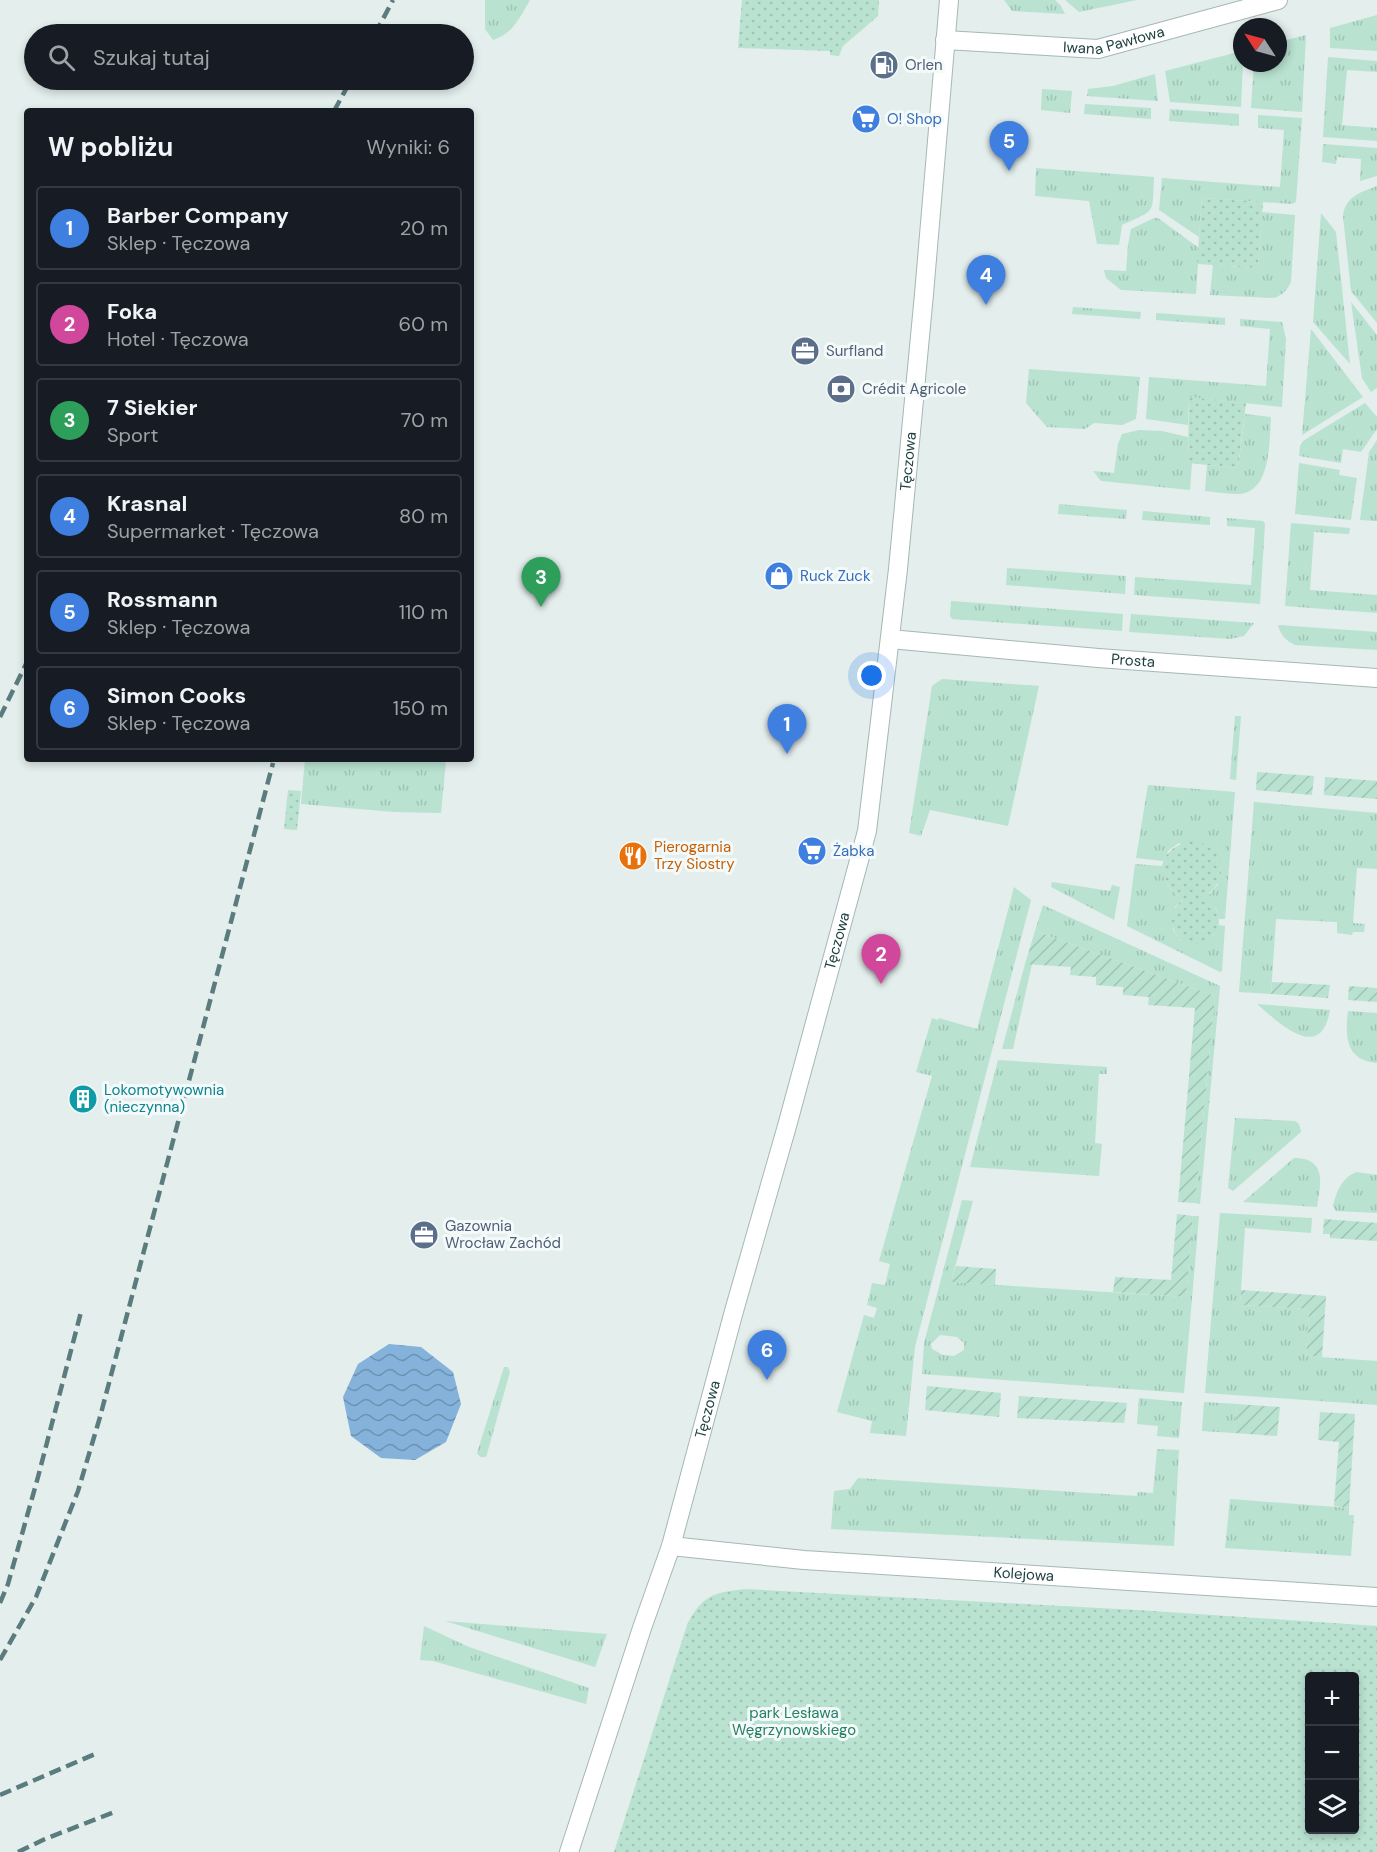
<!DOCTYPE html>
<html lang="pl">
<head>
<meta charset="utf-8">
<style>
	:root { --surface:#171b24; --page:#242831; --text:#f1f3f6; --muted:#9ea1a6; --line:#363941; --accent:#0b8043 }
	body { margin:0; font-family:"DM Sans",sans-serif; background:var(--page); color:var(--text) }
	.controls { position:absolute; right:18px; bottom:18px; display:grid; overflow:hidden; border-radius:6px; box-shadow:0 3px 9px #0003 }
	.controls button { width:54px; height:54px; display:grid; place-items:center; padding:0; border:0; border-bottom:2px solid var(--line); background:var(--surface); color:var(--text); font:30px sans-serif }
	.compass { position:absolute; left:1233px; top:18px; width:54px; height:54px; border-radius:50%; background:var(--surface); box-shadow:0 3px 9px #0003; rotate:306deg }
	.you { position:absolute; left:872px; top:676px; width:21px; height:21px; margin:-15px; border:4px solid #fff; border-radius:50%; background:#1a73e8; box-shadow:0 0 0 9px #1a73e833 }
	.badge { display:grid; place-items:center; width:39px; height:39px; border-radius:50%; background:var(--accent); color:#fff; font-size:20px; font-weight:700 }
	.pin { position:absolute; translate:-50% -50px; filter:drop-shadow(0 2px 3px #0008) }
	.pin::after { content:''; position:absolute; top:32px; width:21px; height:18px; background:inherit; clip-path:polygon(0 0,100% 0,50% 100%) }
	.list { margin:0; padding:0; list-style:none }
	h2 { display:flex; justify-content:space-between; align-items:center; height:78px; margin:0; padding:0 24px; font-size:26px }
	h2 small { font-size:20px; font-weight:400; color:var(--muted) }
	.list li { display:grid; grid-template-columns:39px 1fr auto; gap:18px; align-items:center; box-sizing:border-box; height:84px; margin:0 12px 12px; padding:0 12px; border:2px solid var(--line); border-radius:6px }
	.list b { display:block; font-size:22px; white-space:nowrap }
	.list p { margin:0; font-size:20px; white-space:nowrap; color:var(--muted) }
	.list em { font-size:20px; font-style:normal; color:var(--muted) }
	.icon { flex:none; width:33px; height:33px; fill:none; stroke:currentColor; stroke-width:2; stroke-linecap:round; stroke-linejoin:round }
	.map { position:relative; flex:none; width:1377px; height:1852px; overflow:hidden }
	.search { position:absolute; background:var(--surface); box-shadow:0 3px 9px #0003; left:24px; top:24px; width:450px; height:66px; display:flex; align-items:center; gap:15px; box-sizing:border-box; padding:0 21px; border-radius:33px; color:var(--muted); font-size:22px }
	.panel { position:absolute; background:var(--surface); box-shadow:0 3px 9px #0003; left:24px; top:108px; width:450px; height:654px; border-radius:6px }
	.map>svg:first-child { display:block }
	.grass { fill:url(#grass-tufts); fill-rule:evenodd }
	.park { fill:url(#park-dots); fill-rule:evenodd }
	.garden { fill:url(#garden-furrows) }
	.water { fill:url(#water-waves) }
	.lines { fill:none; stroke-linecap:round; stroke-linejoin:round }
	.minor-casing { stroke:#a5b7b6; stroke-width:20 }
	.minor { stroke:#fff; stroke-width:18 }
	.rail { stroke:#5b7c7e; stroke-width:4.5; stroke-dasharray:12 6; stroke-linecap:butt }
	.labels { text-anchor:middle; dominant-baseline:central; stroke-width:6; stroke-linejoin:round; paint-order:stroke }
	.street-label { font-size:15px; fill:#204142; stroke:#f4faf9 }
	.service-label { font-size:15px; fill:#4e5e75; stroke:#f4faf9; text-anchor:start }
	.shop-label { font-size:15px; fill:#366cbe; stroke:#f4faf9; text-anchor:start }
	.food-label { font-size:15px; fill:#c56008; stroke:#f4faf9; text-anchor:start }
	.culture-label { font-size:15px; fill:#0d838f; stroke:#f4faf9; text-anchor:start }
	.park-label { font-size:15px; fill:#257f64; stroke:#f4faf9 }
</style>
</head>
<body>
<div class="map">
<svg width="1377" height="1852" viewBox="0 0 1377 1852">
	<defs>
		<pattern id="grass-tufts" width="24" height="20" patternUnits="userSpaceOnUse" patternTransform="scale(1.5)"><rect width="24" height="20" fill="#b9e2d1"/><path d="M3 7l-1-3M5 7V3M7 7l1-3M15 17l-1-3M17 17v-4M19 17l1-3" fill="none" stroke="#9fc3b5"/></pattern>
		<pattern id="park-dots" width="8" height="8" patternUnits="userSpaceOnUse" patternTransform="scale(1.5)"><rect width="8" height="8" fill="#b9e2d1"/><path d="M2 2h.1M6 6h.1" fill="none" stroke="#9fc3b5" stroke-width="1.8" stroke-linecap="round"/></pattern>
		<pattern id="garden-furrows" width="10" height="10" patternUnits="userSpaceOnUse" patternTransform="scale(1.5)"><rect width="10" height="10" fill="#b9e2d1"/><path d="M-1 1l2-2M0 10L10 0M9 11l2-2" fill="none" stroke="#9fc3b5"/></pattern>
		<pattern id="water-waves" width="16" height="10" patternUnits="userSpaceOnUse" patternTransform="scale(1.5)"><rect width="16" height="10" fill="#84b2da"/><path d="M0 5q4-4 8 0t8 0" fill="none" stroke="#6c92b2"/></pattern>
	</defs>
	<rect width="100%" height="100%" fill="#e3eeed"/>
	<g class="grass">
		<path d="M485 0H530C520 17 513 34 493 40L485 29Z"/>
		<path d="M1004 0H1055L1061 6 1065 14 1012 11Z"/>
		<path d="M1065 0H1137L1079 12Z"/>
		<path d="M1377 15V51L1330 48V28Z"/>
		<path d="M1306 35 1302 112 1251 108 1254 63H1278V42Z"/>
		<path d="M1242 51 1243 63 1241 107 1170 102 1165 71Z"/>
		<path d="M1328 57 1377 61V72L1347 70 1342 125 1377 128V141L1323 137Z"/>
		<path d="M1155 74 1158 101 1087 96 1088 89 1113 86Z"/>
		<path d="M1042 89 1072 91 1070 113 1041 110Z"/>
		<path d="M1085 104 1151 108V119L1084 114Z"/>
		<path d="M1170 109 1239 114V126L1169 121Z"/>
		<path d="M1258 115 1302 118 1296 202 1292 204 1202 198 1199 237 1159 210 1162 178 1280 187 1284 130 1258 128Z"/>
		<path d="M1323 144 1377 148V176L1360 181 1361 159 1337 157 1336 164 1322 162Z"/>
		<path d="M1036 168 1154 177C1152 215 1157 209 1122 225L1119 245 1097 244 1089 201 1035 196Z"/>
		<path d="M1377 186V323L1351 291 1343 216C1345 196 1362 192 1377 186Z"/>
		<path d="M1262 212 1295 215 1291 282C1287 290 1283 295 1274 298L1210 295 1213 265 1258 268Z"/>
		<path d="M1321 213 1336 232 1350 364 1313 322Z"/>
		<path d="M1154 218H1158L1199 248 1196 294 1121 290 1106 278 1104 270 1126 271 1128 245 1131 229Z"/>
		<path d="M1351 302 1377 335V388L1371 392 1362 378Z"/>
		<path d="M1073 307 1141 312 1140 319 1072 314Z"/>
		<path d="M1156 313 1225 318V325L1156 320Z"/>
		<path d="M1240 319 1282 322 1286 339 1282 407 1189 397 1188 425 1146 419 1149 377 1266 386 1270 329 1240 326Z"/>
		<path d="M1311 329 1363 397 1302 435Z"/>
		<path d="M1029 369 1140 377 1136 419 1122 425 1094 423 1085 429 1047 427 1026 403Z"/>
		<path d="M1365 403 1377 417V429L1361 452 1343 449 1341 463 1299 456 1300 446 1303 441Z"/>
		<path d="M1245 414 1271 417C1269 440 1272 492 1239 494 1228 494 1216 492 1205 491L1207 465 1238 468Z"/>
		<path d="M1139 430 1162 431 1188 437V462L1192 463 1190 490 1101 481 1093 471 1114 473 1118 444 1122 434Z"/>
		<path d="M1377 440V521L1360 520 1369 452Z"/>
		<path d="M1299 463 1340 470 1339 475 1357 478 1351 520 1295 514Z"/>
		<path d="M1059 504 1127 510 1126 519 1058 514Z"/>
		<path d="M1143 511 1210 517V525L1142 520Z"/>
		<path d="M1227 518 1263 521 1265 524 1260 604 1134 595 1135 577 1251 585 1255 528 1227 526Z"/>
		<path d="M1291 523 1350 528 1349 534 1314 532 1310 590 1377 595V613L1285 606Z"/>
		<path d="M1007 568 1126 576 1125 594 1006 585Z"/>
		<path d="M951 601 1123 614 1122 631 952 619 950 616Z"/>
		<path d="M1131 614 1254 623 1244 636 1230 639 1129 632Z"/>
		<path d="M1278 625 1377 632V650L1295 645C1286 641 1280 634 1278 625Z"/>
		<path d="M942 679 1039 686 1008 826 930 810 921 836 909 833 932 686Z"/>
		<path d="M1235 716H1241L1236 780 1230 779Z"/>
		<path d="M305 759 446 761 441 813 394 812 301 804Z"/>
		<path d="M1148 785 1235 792 1225 919H1219L1216 908 1183 899 1175 907 1173 930 1180 940 1214 936 1219 925 1225 926 1222 971 1220 972 1127 926 1135 864 1163 866C1163 880 1167 887 1178 896L1210 894 1218 884 1179 843 1169 850 1163 861 1136 858Z"/>
		<path d="M1254 802 1377 813V869L1357 868 1353 923 1365 924 1364 932H1353L1352 935 1337 933V922L1276 919 1271 994 1239 992Z"/>
		<path d="M1052 882 1110 891 1112 885 1120 887 1114 920 1051 887Z"/>
		<path d="M1014 887 1031 900 915 1347 906 1436 870 1433 872 1421 837 1412 864 1315 874 1318 877 1308 867 1305 872 1283 885 1285 890 1264 879 1261 932 1076 916 1072 932 1018 938 1020 939 1018 977 1029Z"/>
		<path d="M1043 905 1220 986 1200 1204 1195 1203 1215 996 1035 931Z"/>
		<path d="M1025 964H1032L1013 1049H1002Z"/>
		<path d="M1257 1004 1330 1010C1321 1064 1279 1023 1257 1004Z"/>
		<path d="M1348 1011 1377 1013V1063C1345 1061 1345 1035 1348 1011Z"/>
		<path d="M998 1060 1107 1067V1074H1099L1095 1143 1102 1144 1099 1176 970 1167Z"/>
		<path d="M1235 1118 1295 1121 1299 1124 1301 1132 1233 1191 1228 1188Z"/>
		<path d="M1294 1158C1327 1158 1321 1183 1317 1207L1243 1202Z"/>
		<path d="M1357 1172 1377 1175V1213L1336 1211 1333 1206C1336 1192 1342 1177 1357 1172Z"/>
		<path d="M962 1200 973 1201 951 1282 1186 1297 1193 1216H1199L1184 1393 922 1374 924 1343ZM940 1335 957 1337 964 1343V1350L954 1356 943 1355 932 1349 931 1344Z"/>
		<path d="M1220 1213 1312 1218 1311 1233 1245 1228 1240 1305 1309 1309 1306 1356 1377 1361V1405L1205 1393Z"/>
		<path d="M504 1367H508L510 1372 487 1454 486 1457H480L477 1453Z"/>
		<path d="M1139 1398 1182 1402 1179 1438 1157 1436 1158 1426 1137 1424Z"/>
		<path d="M1204 1402 1237 1404 1234 1433 1202 1431Z"/>
		<path d="M1157 1449 1179 1450 1174 1546 831 1529 834 1491 850 1489 858 1478 1137 1496 1138 1492 1153 1493Z"/>
		<path d="M1230 1499 1349 1508V1515H1354L1351 1556 1225 1548Z"/>
		<path d="M445 1621 607 1634 595 1667Z"/>
		<path d="M424 1626 469 1647 589 1688 586 1704 433 1661 420 1660Z"/>
	</g>
	<g class="park">
		<path d="M742 0H879L878 16 843 46 839 56 830 55V51L738 48Z"/>
		<path d="M1202 198 1263 202 1258 268 1197 264Z"/>
		<path d="M1189 397 1246 403 1238 468 1188 463Z"/>
		<path d="M288 790 301 791 297 830 284 829Z"/>
		<path d="M1191 841C1199 842 1208 844 1214 850 1228 866 1220 888 1204 897 1211 901 1216 907 1218 915 1226 944 1181 957 1173 927 1169 914 1175 907 1183 899 1153 880 1155 849 1191 841Z"/>
		<path d="M745 1589 1137 1610 1377 1626V1852H614L687 1625C702 1595 713 1593 745 1589ZM1354 1676V1830H1310V1676Z"/>
	</g>
	<g class="garden">
		<path d="M1257 772 1314 776 1312 795 1256 790Z"/>
		<path d="M1325 777 1377 781V799L1324 795Z"/>
		<path d="M1035 931 1215 996 1195 1203 1178 1202 1195 1008 1148 1005 1149 997 1123 995V987L1096 985V977L1070 975 1071 967 1025 964Z"/>
		<path d="M1272 982 1330 985 1328 998 1271 994Z"/>
		<path d="M1349 986 1377 988V1002L1348 1000Z"/>
		<path d="M1177 1214 1193 1216 1186 1297 1113 1292 1115 1277 1171 1280Z"/>
		<path d="M1324 1219 1377 1223V1241L1330 1238V1234H1323Z"/>
		<path d="M956 1266 996 1269 995 1285 951 1282Z"/>
		<path d="M1241 1290 1326 1296 1322 1357 1306 1356 1309 1309 1240 1305Z"/>
		<path d="M927 1386 1001 1393 999 1417 925 1410Z"/>
		<path d="M1019 1396 1127 1403 1124 1423 1017 1418Z"/>
		<path d="M1237 1404 1280 1407 1277 1436 1234 1433Z"/>
		<path d="M1320 1412 1355 1414 1349 1508 1334 1506 1339 1442 1318 1440Z"/>
	</g>
	<path class="water" d="M389 1344 421 1347 453 1372 461 1404 446 1442 415 1460 381 1458 351 1436 343 1397 358 1364Z"/>
	<g class="lines">
		<g class="minor-casing">
			<g id="minor">
				<path id="s1" d="M945 40 1098 49 1278 0"/>
				<path id="s2" d="M890 639 1098 658 1377 678"/>
				<path id="s3" d="M671 1546 804 1560 1377 1597"/>
				<path id="s4" d="M569 1852 642 1628 671 1546 734 1311 787 1126 867 831 898 569 924 294 949 0"/>
			</g>
		</g>
		<use href="#minor" class="minor"/>
		<g class="rail">
			<path d="M375 34 393 0"/>
			<path d="M334 111 351 80"/>
			<path d="M0 717 27 662"/>
			<path d="M0 1603 8 1584 38 1477 81 1312"/>
			<path d="M0 1660 36 1597 78 1491 100 1417 273 763"/>
			<path d="M0 1795 95 1754"/>
			<path d="M18 1852 45 1839 117 1811"/>
		</g>
	</g>
	<defs>
		<g id="fuel-disc" transform="scale(1.5)"><circle r="9.5" fill="#5c6f8a" stroke="#f4faf9"/><path d="M-5.5-6h7V0h2V4h1.3V-2.5L3-4.5l.8-.8L6-3V5H2.5V1h-1V6h-7ZM-4.2-4.7v3.2H.2V-4.7Z" fill="#fff"/></g>
		<g id="supermarket-disc" transform="scale(1.5)"><circle r="9.5" fill="#3f7fe0" stroke="#f4faf9"/><path d="M-6-5.5h2.5l.6 2H6L4.5 2H-2.5L-4.4-4H-6ZM-1.5 3.2a1.3 1.3 0 1 0 .1 0ZM3 3.2a1.3 1.3 0 1 0 .1 0Z" fill="#fff"/></g>
		<g id="office-disc" transform="scale(1.5)"><circle r="9.5" fill="#5c6f8a" stroke="#f4faf9"/><path d="M-6-3h4V-5.5h4V-3h4V5H-6ZM-1-4.5V-3h2v-1.5ZM-6 0V1H6V0Z" fill="#fff"/></g>
		<g id="bank-disc" transform="scale(1.5)"><circle r="9.5" fill="#5c6f8a" stroke="#f4faf9"/><path d="M-6-4H6V4H-6ZM0-2.3a2.3 2.3 0 1 0 0 4.6a2.3 2.3 0 1 0 0-4.6Z" fill="#fff"/></g>
		<g id="shop-disc" transform="scale(1.5)"><circle r="9.5" fill="#3f7fe0" stroke="#f4faf9"/><path d="M-5-2.5h2.3a2.7 3.5 0 0 1 5.4 0H5L5.5 6h-11ZM-1.5-2.5h3a1.5 2.3 0 0 0-3 0Z" fill="#fff"/></g>
		<g id="restaurant-disc" transform="scale(1.5)"><circle r="9.5" fill="#e8710a" stroke="#f4faf9"/><path d="M-5-6h1v4h1v-4h1v4h1v-4h1v5L-1.5 .5V6h-2V.5L-5-1ZM5-6V6H3V1.5H1.5Q1.5-4 5-6Z" fill="#fff"/></g>
		<g id="building-disc" transform="scale(1.5)"><circle r="9.5" fill="#0f9aa8" stroke="#f4faf9"/><path d="M-4-6H4V6H1V3H-1V6H-4ZM-2.5-4.3h1.7v1.8h-1.7ZM.8-4.3h1.7v1.8H.8ZM-2.5-1h1.7V.8h-1.7ZM.8-1h1.7V.8H.8Z" fill="#fff"/></g>
	</defs>
	<g fill-rule="evenodd">
		<use href="#fuel-disc" x="884" y="65"/>
		<use href="#supermarket-disc" x="866" y="119"/>
		<use href="#office-disc" x="805" y="351"/>
		<use href="#bank-disc" x="841" y="389"/>
		<use href="#shop-disc" x="779" y="576"/>
		<use href="#supermarket-disc" x="812" y="851"/>
		<use href="#restaurant-disc" x="633" y="856"/>
		<use href="#building-disc" x="83" y="1099"/>
		<use href="#office-disc" x="424" y="1235"/>
	</g>
	<g class="labels">
		<g class="street-label">
			<text stroke="none"><textPath href="#s1" startOffset="170">Iwana Pawłowa</textPath></text>
			<text stroke="none"><textPath href="#s4" startOffset="1436">Tęczowa</textPath></text>
			<text stroke="none"><textPath href="#s2" startOffset="244">Prosta</textPath></text>
			<text stroke="none"><textPath href="#s4" startOffset="950">Tęczowa</textPath></text>
			<text stroke="none"><textPath href="#s4" startOffset="464">Tęczowa</textPath></text>
			<text stroke="none"><textPath href="#s3" startOffset="354">Kolejowa</textPath></text>
		</g>
		<g class="service-label">
			<text x="905" y="65">Orlen</text>
			<text x="826" y="351">Surfland</text>
			<text x="862" y="389">Crédit Agricole</text>
			<text x="445" y="1226">Gazownia<tspan x="445" dy="17">Wrocław Zachód</tspan></text>
		</g>
		<g class="shop-label">
			<text x="887" y="119">O! Shop</text>
			<text x="800" y="576">Ruck Zuck</text>
			<text x="833" y="851">Żabka</text>
		</g>
		<g class="food-label">
			<text x="654" y="847">Pierogarnia<tspan x="654" dy="17">Trzy Siostry</tspan></text>
		</g>
		<g class="culture-label">
			<text x="104" y="1090">Lokomotywownia<tspan x="104" dy="17">(nieczynna)</tspan></text>
		</g>
		<g class="park-label">
			<text x="794" y="1713">park Lesława<tspan x="794" dy="17">Węgrzynowskiego</tspan></text>
		</g>
	</g>
</svg>
<div class="controls">
<button>+</button>
<button>−</button>
<button><svg class="icon" aria-label="layers" viewBox="0 0 24 24"><path d="M12 4l9 5-9 5-9-5zM3 14l9 5 9-5"/></svg></button>
</div>
<svg class="compass" viewBox="-18 -18 36 36"><path d="M0-13l5 13h-10z" fill="#e53935"/><path d="M0 13l5-13h-10z" fill="#9ea1a6"/></svg>
<div class="you"></div>
<div class="pin badge" style="left:787px;top:754px;background:#3f7fe0">1</div>
<div class="pin badge" style="left:881px;top:984px;background:#d1479c">2</div>
<div class="pin badge" style="left:541px;top:607px;background:#2e9e5b">3</div>
<div class="pin badge" style="left:986px;top:305px;background:#3f7fe0">4</div>
<div class="pin badge" style="left:1009px;top:171px;background:#3f7fe0">5</div>
<div class="pin badge" style="left:767px;top:1380px;background:#3f7fe0">6</div>
<div class="search"><svg class="icon" aria-label="search" viewBox="0 0 24 24"><circle cx="10" cy="10" r="6"/><path d="M15 15l6 6"/></svg>Szukaj tutaj</div>
<section class="panel">
<h2>W pobliżu<small>Wyniki: 6</small></h2>
<ul class="list">
<li><span class="badge" style="background:#3f7fe0">1</span><div><b>Barber Company</b><p>Sklep · Tęczowa</p></div><em>20 m</em></li>
<li><span class="badge" style="background:#d1479c">2</span><div><b>Foka</b><p>Hotel · Tęczowa</p></div><em>60 m</em></li>
<li><span class="badge" style="background:#2e9e5b">3</span><div><b>7 Siekier</b><p>Sport</p></div><em>70 m</em></li>
<li><span class="badge" style="background:#3f7fe0">4</span><div><b>Krasnal</b><p>Supermarket · Tęczowa</p></div><em>80 m</em></li>
<li><span class="badge" style="background:#3f7fe0">5</span><div><b>Rossmann</b><p>Sklep · Tęczowa</p></div><em>110 m</em></li>
<li><span class="badge" style="background:#3f7fe0">6</span><div><b>Simon Cooks</b><p>Sklep · Tęczowa</p></div><em>150 m</em></li>
</ul>
</section>
</div>
</body>
</html>
